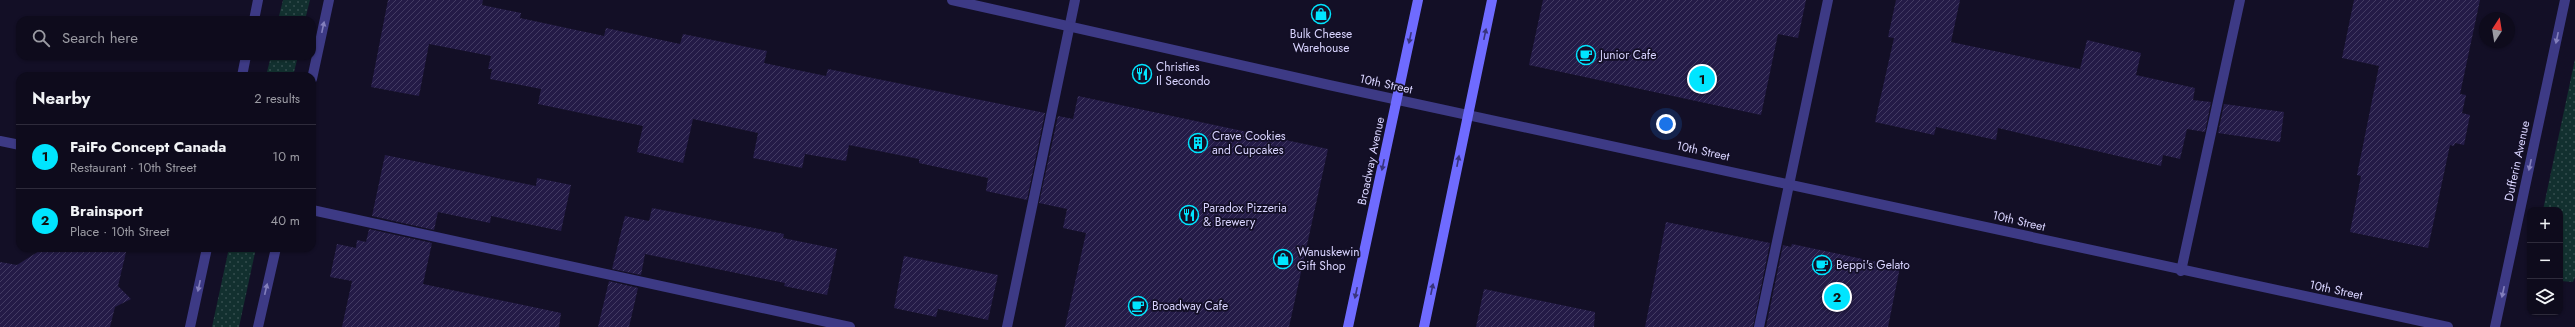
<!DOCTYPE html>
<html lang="en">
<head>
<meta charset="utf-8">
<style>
	:root { --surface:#0e0b1c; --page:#171425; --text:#f1f3f6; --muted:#9b9ba3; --line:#2e2b3b; --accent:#00e5ff }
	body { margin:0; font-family:Jost,sans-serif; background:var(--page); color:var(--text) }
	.controls { position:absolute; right:12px; bottom:12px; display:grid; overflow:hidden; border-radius:8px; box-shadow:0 1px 3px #0004 }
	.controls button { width:36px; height:36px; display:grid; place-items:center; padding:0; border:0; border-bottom:1px solid var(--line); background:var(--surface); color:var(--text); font:20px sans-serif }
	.compass { position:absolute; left:2479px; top:12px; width:36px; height:36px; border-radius:50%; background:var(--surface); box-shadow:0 1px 3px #0004; rotate:12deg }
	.you { position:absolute; left:1666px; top:124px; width:14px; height:14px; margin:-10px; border:3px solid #fff; border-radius:50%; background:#1a73e8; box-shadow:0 0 0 6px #1a73e833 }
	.badge { display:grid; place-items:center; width:26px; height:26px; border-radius:50%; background:var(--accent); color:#111; font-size:13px; font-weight:700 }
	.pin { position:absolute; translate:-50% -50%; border:2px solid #fff; box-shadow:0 1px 4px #0006 }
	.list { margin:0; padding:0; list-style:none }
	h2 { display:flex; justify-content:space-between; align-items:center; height:52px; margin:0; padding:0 16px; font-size:17px }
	h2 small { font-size:13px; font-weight:400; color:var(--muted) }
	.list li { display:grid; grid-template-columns:26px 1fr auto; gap:12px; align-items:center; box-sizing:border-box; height:64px; padding:0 16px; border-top:1px solid var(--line) }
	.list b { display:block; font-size:15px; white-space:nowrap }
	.list p { margin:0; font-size:13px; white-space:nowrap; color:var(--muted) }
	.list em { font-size:13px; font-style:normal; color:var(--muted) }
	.icon { flex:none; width:22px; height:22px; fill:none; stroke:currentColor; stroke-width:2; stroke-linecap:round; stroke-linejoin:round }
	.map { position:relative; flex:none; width:2575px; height:327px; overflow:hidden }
	.search { position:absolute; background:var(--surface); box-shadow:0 1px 3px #0004; left:16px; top:16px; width:300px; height:44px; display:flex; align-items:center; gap:10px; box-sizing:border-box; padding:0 14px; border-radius:12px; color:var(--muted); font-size:15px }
	.panel { position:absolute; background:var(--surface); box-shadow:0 1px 3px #0004; left:16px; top:72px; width:300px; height:180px; border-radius:12px }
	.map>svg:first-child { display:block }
	.grass { fill:url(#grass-dots) }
	.building { fill:url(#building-hatch) }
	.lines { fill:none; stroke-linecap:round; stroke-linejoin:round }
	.service { stroke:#3d3a85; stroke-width:10 }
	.minor { stroke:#3d3a85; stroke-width:10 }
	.secondary { stroke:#6f6bff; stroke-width:10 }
	.oneway { fill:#837fbc }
	.oneway2 { fill:#38347d }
	.labels { text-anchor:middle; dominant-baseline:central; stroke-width:3.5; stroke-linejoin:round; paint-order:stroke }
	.poi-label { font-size:12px; fill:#d9d4ff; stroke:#130f26; text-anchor:start }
	.street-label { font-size:12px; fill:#d9d4ff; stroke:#130f26 }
</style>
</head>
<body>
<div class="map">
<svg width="2575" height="327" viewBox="0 0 2575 327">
	<defs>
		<pattern id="grass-dots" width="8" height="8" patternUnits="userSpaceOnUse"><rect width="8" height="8" fill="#12302f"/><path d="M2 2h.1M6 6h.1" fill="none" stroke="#344d4e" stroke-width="1.8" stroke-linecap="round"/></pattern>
		<pattern id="building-hatch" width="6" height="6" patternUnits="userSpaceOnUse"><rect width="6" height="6" fill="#241b47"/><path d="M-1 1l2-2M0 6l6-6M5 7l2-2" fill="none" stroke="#433b63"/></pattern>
	</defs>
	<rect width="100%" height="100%" fill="#130f26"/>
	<g class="grass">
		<path d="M283 0H310L305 20H278Z"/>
		<path d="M271 56H298L293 76H266Z"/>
		<path d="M2575 59V277L2573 282 2560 281V210H2543Z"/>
		<path d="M229 248H256L239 327H212Z"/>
	</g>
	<g class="building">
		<path d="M388 0H483L482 5 521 13 520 18 604 36 606 28 680 44 683 34 767 51 764 63 826 76 828 69 1045 113 1027 200 986 191 988 178 919 163V159L849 145 846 161 805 154 802 168 753 158 758 133 693 119 683 163 637 152 643 126 538 104 541 89 490 79 492 69H488L491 56 429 44 419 96 371 87Z"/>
		<path d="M1543 0H1806L1798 38 1778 34 1761 115 1529 65Z"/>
		<path d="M1896 0H1960L1951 42 2080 69 2087 40 2141 53 2136 75 2195 88 2193 100 2211 102 2205 132 2187 129 2180 159 2163 155 2161 166 1998 128 1996 140 1936 127 1934 135 1875 122 1894 38 1888 37Z"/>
		<path d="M2354 0H2480L2460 94 2466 95 2462 113 2470 115 2464 145 2455 143 2454 146 2450 145 2428 248 2350 232 2361 176 2357 175 2379 66 2342 58Z"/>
		<path d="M1078 96 1328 149 1289 327H1065L1086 233 1063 228 1067 209 1039 203 1058 116 1073 119Z"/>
		<path d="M2224 104 2284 112 2280 142 2218 133Z"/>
		<path d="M385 155 536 186 537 178 571 185 561 231 491 216 490 223 438 212 434 230 372 216Z"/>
		<path d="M652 208 784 234 783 238 837 249 827 295 784 286 785 283 645 254 641 275 612 269 625 216 649 221Z"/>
		<path d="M1666 222 1770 243 1753 327H1645Z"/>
		<path d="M369 229 432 243 423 284 561 313 559 327H342L352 281 330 277 337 244 356 248 357 240 366 242Z"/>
		<path d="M1792 244 1900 267 1888 327H1766L1783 245 1791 247Z"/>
		<path d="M44 248H127L118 286 131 299 115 307 110 327H0V262L17 265Z"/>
		<path d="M904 256 998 275 988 320 938 309 936 317 894 308Z"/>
		<path d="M609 281 638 288 629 327H598Z"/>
		<path d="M1484 289 1595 312 1594 327H1476Z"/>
	</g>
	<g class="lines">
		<g class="service">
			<path d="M0 141 20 145"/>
			<path d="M312 210 850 327"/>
			<path d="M2181 271 2240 0"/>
			<path d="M1007 327 1075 0"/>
			<path d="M1759 327 1828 0"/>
		</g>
		<g class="minor">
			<path d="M952 0 1329 85 2448 327"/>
			<path d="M254 20 258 0"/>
			<path d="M242 76 246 56"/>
			<path d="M312 79 329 0"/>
			<path d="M190 327 207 248"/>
			<path d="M258 327 276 248"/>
			<path d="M2495 327 2565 0"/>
		</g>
		<g class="secondary">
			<path d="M1348 327 1418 0"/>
			<path d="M1424 327 1492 0"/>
		</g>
	</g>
	<defs><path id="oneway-solid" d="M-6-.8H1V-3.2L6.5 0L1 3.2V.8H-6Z"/></defs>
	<g class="oneway">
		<use href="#oneway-solid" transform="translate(323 27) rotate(-78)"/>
		<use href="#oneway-solid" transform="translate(2557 38) rotate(102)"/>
		<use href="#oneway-solid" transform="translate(2530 165) rotate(102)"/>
		<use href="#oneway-solid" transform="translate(199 286) rotate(102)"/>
		<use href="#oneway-solid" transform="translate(266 289) rotate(-77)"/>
		<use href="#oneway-solid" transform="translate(2503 292) rotate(102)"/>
	</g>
	<g class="oneway2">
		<use href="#oneway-solid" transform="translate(1485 34) rotate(-78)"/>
		<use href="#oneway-solid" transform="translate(1410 38) rotate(102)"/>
		<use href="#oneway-solid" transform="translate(1458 161) rotate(-79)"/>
		<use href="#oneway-solid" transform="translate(1383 165) rotate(102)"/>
		<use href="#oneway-solid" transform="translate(1432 289) rotate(-78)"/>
		<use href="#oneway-solid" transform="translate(1356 293) rotate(102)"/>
	</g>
	<defs>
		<g id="shop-ring" transform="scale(1)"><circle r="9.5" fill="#130f26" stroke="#00e5ff" stroke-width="1.5"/><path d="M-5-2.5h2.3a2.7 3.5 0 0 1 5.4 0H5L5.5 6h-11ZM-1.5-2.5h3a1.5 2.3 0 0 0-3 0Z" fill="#00e5ff"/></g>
		<g id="cafe-ring" transform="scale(1)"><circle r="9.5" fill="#130f26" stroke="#00e5ff" stroke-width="1.5"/><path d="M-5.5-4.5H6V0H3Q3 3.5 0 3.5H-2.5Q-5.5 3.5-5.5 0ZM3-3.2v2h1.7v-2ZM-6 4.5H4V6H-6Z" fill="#00e5ff"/></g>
		<g id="restaurant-ring" transform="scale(1)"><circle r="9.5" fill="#130f26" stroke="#00e5ff" stroke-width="1.5"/><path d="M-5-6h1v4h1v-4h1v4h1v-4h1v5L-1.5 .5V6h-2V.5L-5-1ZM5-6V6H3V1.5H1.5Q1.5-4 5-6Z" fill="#00e5ff"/></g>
		<g id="building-ring" transform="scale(1)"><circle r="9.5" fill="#130f26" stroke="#00e5ff" stroke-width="1.5"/><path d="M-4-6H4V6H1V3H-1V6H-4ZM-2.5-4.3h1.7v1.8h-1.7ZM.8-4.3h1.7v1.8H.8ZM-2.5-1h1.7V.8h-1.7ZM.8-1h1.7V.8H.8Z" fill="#00e5ff"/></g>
	</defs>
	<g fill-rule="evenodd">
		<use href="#shop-ring" x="1321" y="14"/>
		<use href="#cafe-ring" x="1586" y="55"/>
		<use href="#restaurant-ring" x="1142" y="74"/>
		<use href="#building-ring" x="1198" y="143"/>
		<use href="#restaurant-ring" x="1189" y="215"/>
		<use href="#shop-ring" x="1283" y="259"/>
		<use href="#cafe-ring" x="1822" y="265"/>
		<use href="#cafe-ring" x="1138" y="306"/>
	</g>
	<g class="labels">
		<g class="poi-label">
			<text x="1321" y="34" text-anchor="middle">Bulk Cheese<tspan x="1321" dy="14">Warehouse</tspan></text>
			<text x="1600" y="55">Junior Cafe</text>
			<text x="1156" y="67">Christies<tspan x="1156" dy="14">Il Secondo</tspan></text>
			<text x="1212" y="136">Crave Cookies<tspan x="1212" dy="14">and Cupcakes</tspan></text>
			<text x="1203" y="208">Paradox Pizzeria<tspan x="1203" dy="14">&amp; Brewery</tspan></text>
			<text x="1297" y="252">Wanuskewin<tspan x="1297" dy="14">Gift Shop</tspan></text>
			<text x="1836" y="265">Beppi's Gelato</text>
			<text x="1152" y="306">Broadway Cafe</text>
		</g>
		<g class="street-label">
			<text transform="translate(1386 84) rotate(12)">10th Street</text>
			<text transform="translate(1703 151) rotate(12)">10th Street</text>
			<text transform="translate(1371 161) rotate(-78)">Broadway Avenue</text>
			<text transform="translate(2517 161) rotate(-78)">Dufferin Avenue</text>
			<text transform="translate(2019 221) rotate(13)">10th Street</text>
			<text transform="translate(2336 290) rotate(12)">10th Street</text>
		</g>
	</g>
</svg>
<div class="controls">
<button>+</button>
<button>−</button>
<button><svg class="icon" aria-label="layers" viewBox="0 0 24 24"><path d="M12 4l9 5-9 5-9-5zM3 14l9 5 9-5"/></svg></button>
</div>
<svg class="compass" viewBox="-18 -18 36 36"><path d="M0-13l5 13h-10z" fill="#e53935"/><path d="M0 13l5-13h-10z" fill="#9b9ba3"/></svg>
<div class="you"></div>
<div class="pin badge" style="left:1702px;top:79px">1</div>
<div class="pin badge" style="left:1837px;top:297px">2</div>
<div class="search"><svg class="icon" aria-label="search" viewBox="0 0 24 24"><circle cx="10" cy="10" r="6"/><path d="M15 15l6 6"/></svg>Search here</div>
<section class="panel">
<h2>Nearby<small>2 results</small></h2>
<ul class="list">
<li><span class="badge">1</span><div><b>FaiFo Concept Canada</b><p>Restaurant · 10th Street</p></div><em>10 m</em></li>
<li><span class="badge">2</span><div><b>Brainsport</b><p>Place · 10th Street</p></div><em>40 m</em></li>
</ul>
</section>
</div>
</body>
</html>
